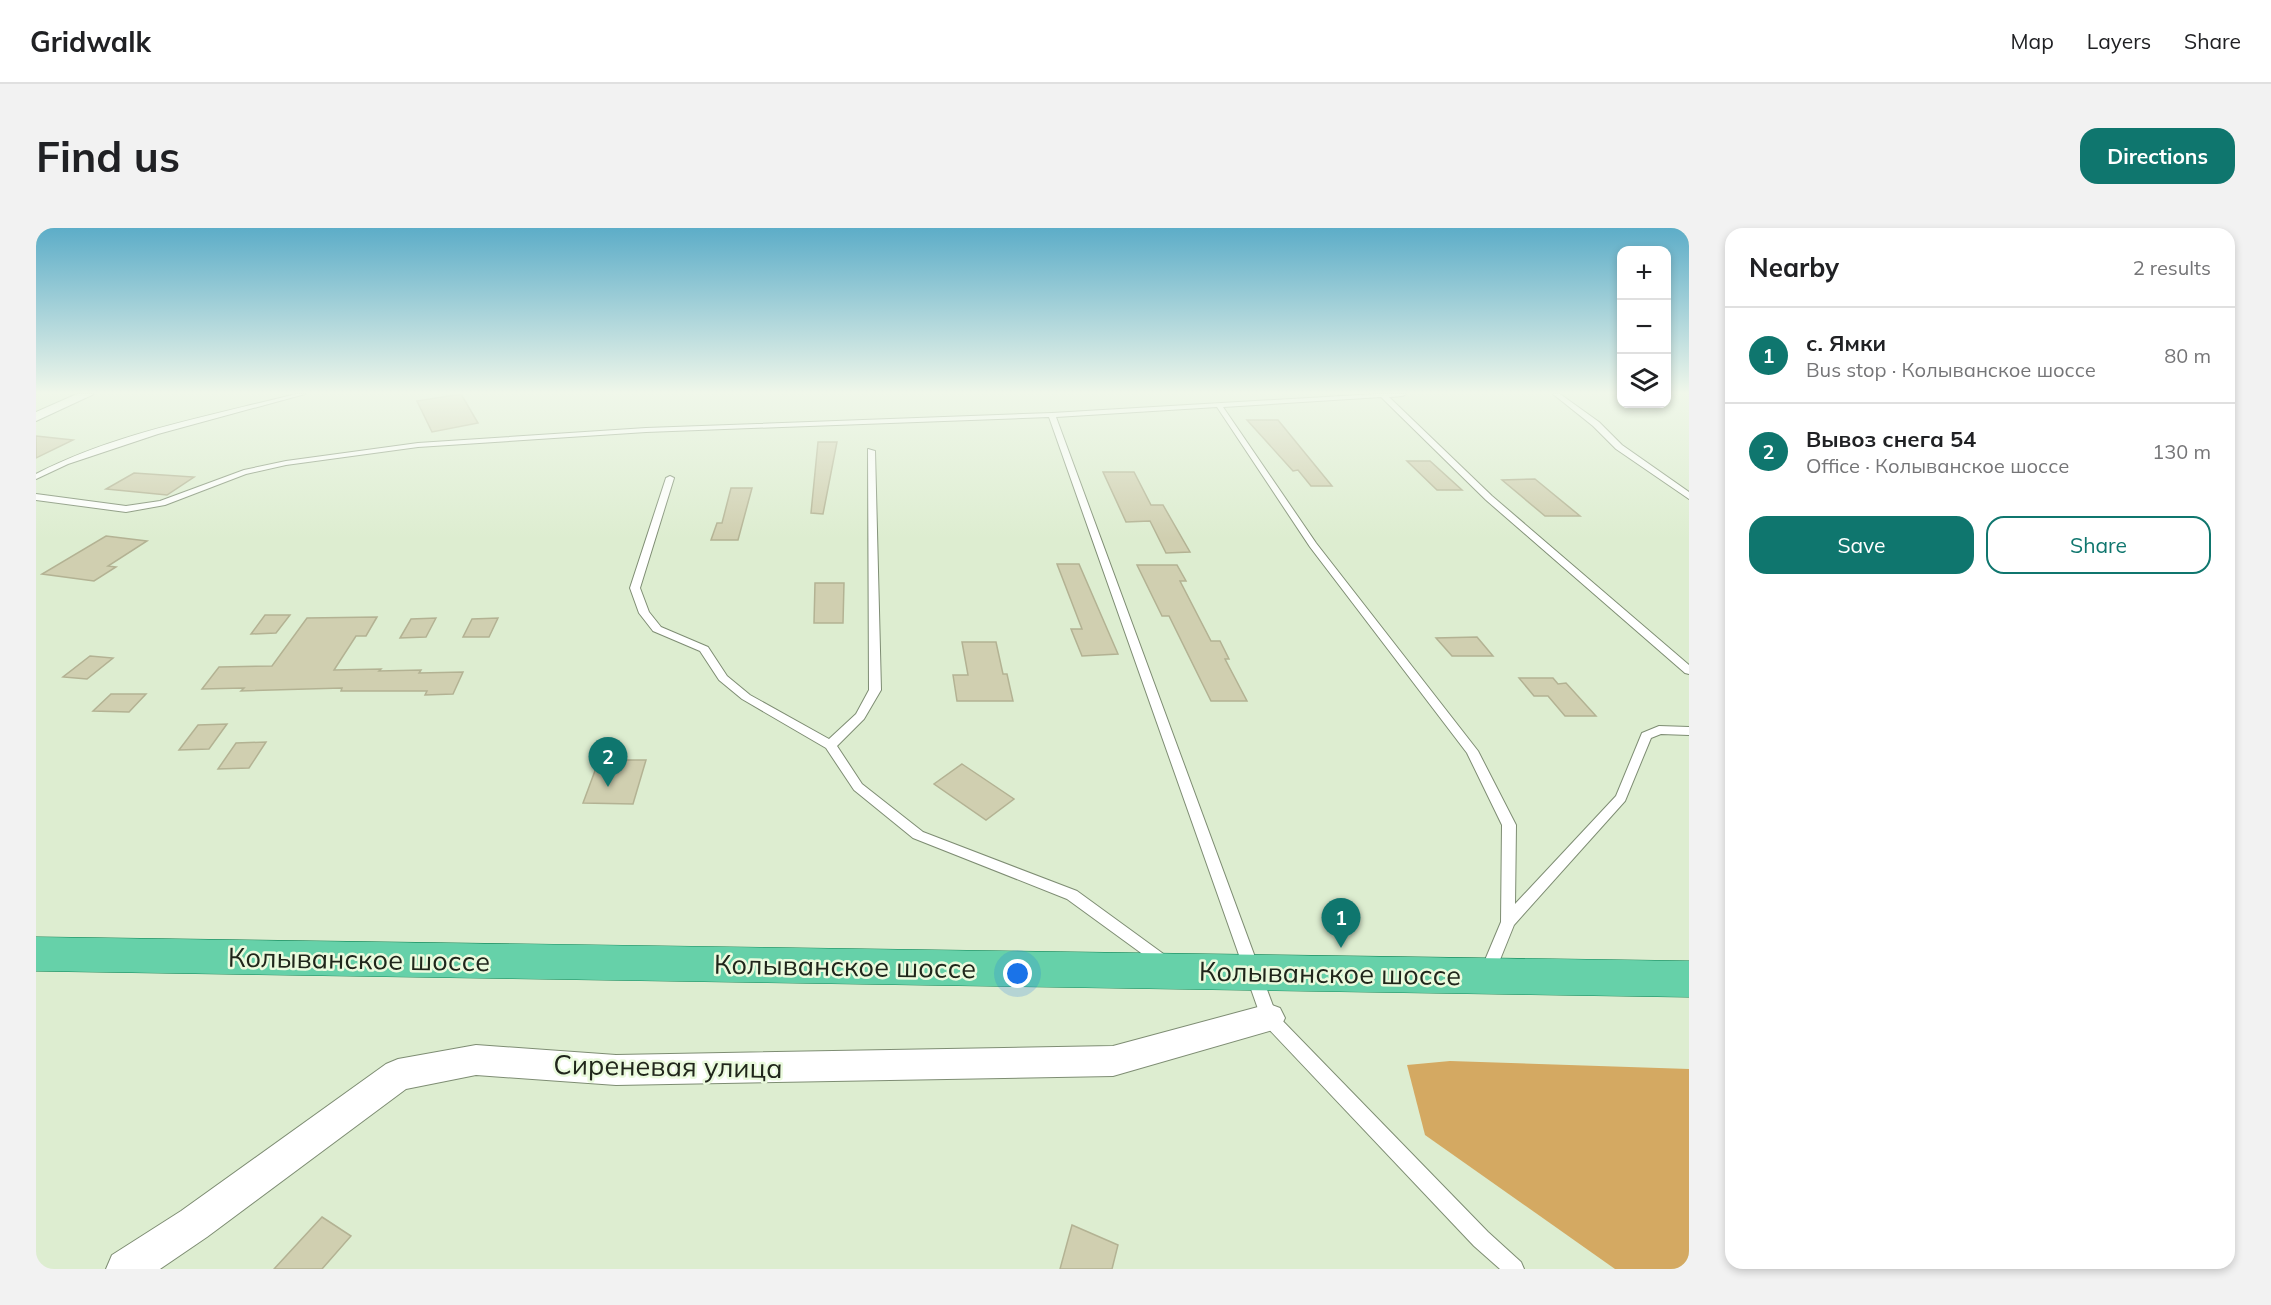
<!DOCTYPE html>
<html lang="en">
<head>
<meta charset="utf-8">
<style>
	:root { --surface:#fff; --page:#f2f2f2; --text:#202124; --muted:#757577; --line:#e0e0e0; --accent:#0f766e }
	body { margin:0; font-family:Mulish,sans-serif; background:var(--page); color:var(--text) }
	.controls { position:absolute; right:18px; top:18px; display:grid; overflow:hidden; border-radius:12px; box-shadow:0 3px 9px #0003 }
	.controls button { width:54px; height:54px; display:grid; place-items:center; padding:0; border:0; border-bottom:2px solid var(--line); background:var(--surface); color:var(--text); font:30px sans-serif }
	.you { position:absolute; left:982px; top:746px; width:21px; height:21px; margin:-15px; border:4px solid #fff; border-radius:50%; background:#1a73e8; box-shadow:0 0 0 9px #1a73e833 }
	.badge { display:grid; place-items:center; width:39px; height:39px; border-radius:50%; background:var(--accent); color:#fff; font-size:20px; font-weight:700 }
	.pin { position:absolute; translate:-50% -50px; filter:drop-shadow(0 2px 3px #0008) }
	.pin::after { content:''; position:absolute; top:32px; width:21px; height:18px; background:inherit; clip-path:polygon(0 0,100% 0,50% 100%) }
	.list { margin:0; padding:0; list-style:none }
	h2 { display:flex; justify-content:space-between; align-items:center; height:78px; margin:0; padding:0 24px; font-size:26px }
	h2 small { font-size:20px; font-weight:400; color:var(--muted) }
	.list li { display:grid; grid-template-columns:39px 1fr auto; gap:18px; align-items:center; box-sizing:border-box; height:96px; padding:0 24px; border-top:2px solid var(--line) }
	.list b { display:block; font-size:22px; white-space:nowrap }
	.list p { margin:0; font-size:20px; white-space:nowrap; color:var(--muted) }
	.list em { font-size:20px; font-style:normal; color:var(--muted) }
	.actions { display:flex; gap:12px; padding:18px 24px }
	.actions a { flex:1; padding:14px 0; border:2px solid var(--accent); border-radius:18px; text-align:center; font-size:21px; color:var(--accent) }
	.actions .main { background:var(--accent); color:#fff }
	.icon { flex:none; width:33px; height:33px; fill:none; stroke:currentColor; stroke-width:2; stroke-linecap:round; stroke-linejoin:round }
	.map { position:relative; flex:none; width:1653px; height:1041px; overflow:hidden; border-radius:18px }
	header { display:flex; align-items:center; gap:36px; box-sizing:border-box; height:84px; padding:0 30px; background:var(--surface); border-bottom:2px solid var(--line) }
	header strong { font-size:28px }
	nav { display:flex; gap:33px; margin-inline-start:auto; font-size:21px }
	.intro { display:flex; align-items:center; justify-content:space-between; box-sizing:border-box; height:144px; padding:0 36px }
	h1 { margin:0; font-size:42px }
	.button { padding:15px 27px; border-radius:18px; background:var(--accent); color:#fff; font-size:21px; font-weight:700 }
	main { display:flex; gap:36px; padding:0 36px }
	aside { flex:1; background:var(--surface); border-radius:18px; box-shadow:0 3px 9px #0003 }
	.map>svg:first-child { display:block }
	.forest { fill:#d4a962 }
	.building { fill:#d0cfb0; stroke:#b3b293; stroke-width:1.5 }
	.lines { fill:none; stroke-linecap:round; stroke-linejoin:round }
	.service-casing { stroke:#7e8d73; stroke-width:2 }
	.minor-casing { stroke:#7e8d73; stroke-width:2 }
	.primary-casing { stroke:#0b8152; stroke-width:1 }
	.service { fill:#fff; fill-rule:evenodd }
	.minor { fill:#fff; fill-rule:evenodd }
	.primary { fill:#66d1a9; fill-rule:evenodd }
	.labels { text-anchor:middle; dominant-baseline:central; stroke-width:5; stroke-linejoin:round; paint-order:stroke }
	.near-street-label { font-size:27px; fill:#20261b; stroke:#eafadd }
</style>
</head>
<body>
<header>
<strong>Gridwalk</strong>
<nav><a>Map</a><a>Layers</a><a>Share</a></nav>
</header>
<div class="intro"><h1>Find us</h1><a class="button">Directions</a></div>
<main>
<div class="map">
<svg width="1653" height="1041" viewBox="0 0 1653 1041">
	<rect width="100%" height="100%" fill="#ddedd0"/>
	<path class="forest" d="M1414 833 1653 841V1041H1579L1389 907 1371 837Z"/>
	<g class="building">
		<path d="M425 166 442 195 396 204 381 173Z"/>
		<path d="M1211 192H1242L1296 258H1275L1262 242 1257 243Z"/>
		<path d="M0 208 37 212 0 230Z"/>
		<path d="M782 214H801L787 286 775 285Z"/>
		<path d="M1371 233H1394L1426 262H1401Z"/>
		<path d="M1067 244H1098L1115 277H1127L1154 324 1130 325 1114 293 1090 294Z"/>
		<path d="M98 245 158 249 131 267 70 261Z"/>
		<path d="M1499 251 1544 288H1509L1466 252Z"/>
		<path d="M695 260H716L702 312H675L681 295H686Z"/>
		<path d="M70 308 111 313 72 338 80 339 58 353 6 346Z"/>
		<path d="M1021 336H1043L1082 426 1046 428 1035 401H1046Z"/>
		<path d="M1101 337H1141L1150 353H1144L1175 413H1184L1193 431H1189L1211 473H1175L1133 388H1126Z"/>
		<path d="M779 355H808L807 395H778Z"/>
		<path d="M229 387H254L240 405 215 406Z"/>
		<path d="M341 389 330 408H320L298 442 345 441 343 443 385 442 383 445 427 444 417 466 389 467 391 463H305L306 460 205 463 208 460 166 461 183 439 236 438 271 390Z"/>
		<path d="M400 390 390 409 364 410 375 391Z"/>
		<path d="M462 390 453 409H427L436 391Z"/>
		<path d="M1441 409 1457 428H1416L1400 410Z"/>
		<path d="M926 414H960L967 446H971L977 473H921L917 447H932Z"/>
		<path d="M54 428 77 430 51 451 27 449Z"/>
		<path d="M1483 450H1517L1522 456 1530 455 1560 488H1529L1512 468H1498Z"/>
		<path d="M75 466H110L93 484 57 483Z"/>
		<path d="M191 496 173 521 143 522 162 497Z"/>
		<path d="M230 514 213 540 182 541 200 515Z"/>
		<path d="M563 532H610L597 576 547 575Z"/>
		<path d="M926 536 978 571 950 592 898 556Z"/>
		<path d="M286 989 315 1008 286 1041H238Z"/>
		<path d="M1036 997 1082 1017 1076 1041H1024Z"/>
	</g>
	<g class="lines">
		<g class="service-casing">
			<g id="service">
				<path d="M260 166H269L122 206 32 236 0 251V246C79 205 174 188 260 166Z"/>
				<path d="M1340 166H1370L1367 168 1353 169 1456 268 1653 437V446L1649 445 1450 272 1345 169 1187 179 1280 315 1442 523 1480 597 1479 676 1580 568 1606 505 1623 498 1653 499V507L1625 506 1615 510 1589 573 1478 697 1457 749 1452 750 1447 749 1444 744 1465 694 1466 597 1431 525 1274 319 1181 179 1020 189 1240 786 1452 1004 1485 1034 1488 1041H1464L1438 1018 1227 795 1013 189 610 204 382 219 250 237 210 246 129 277 90 284 0 272V266L90 278 124 273 208 242 250 233 382 215 610 200 1016 185Z"/>
				<path d="M1517 166H1524L1563 194 1586 217 1653 264V271L1580 221 1557 198Z"/>
				<path d="M832 221 839 223 845 462 828 491 801 518 826 556 887 604 1041 663 1133 730 1136 734 1133 738 1128 740 1123 738 1031 671 877 610 818 562 790 520 706 471 683 452 664 423 617 403 603 385 594 360 630 250 634 248 638 250 604 360 613 384 625 399 672 419 691 448 714 467 793 511 820 486 833 462Z"/>
			</g>
		</g>
		<g class="minor-casing">
			<g id="minor">
				<path d="M41 166H58L0 193V184Z"/>
				<path d="M1233 776 1244 780 1249 790 1244 800 1077 848 580 857 440 847 370 861 171 1009 124 1041H70L76 1027 145 983 350 836 362 831 440 817 580 827 1077 818Z"/>
			</g>
		</g>
		<g class="primary-casing">
			<path id="primary" d="M0 709 1653 733V769L0 743Z"/>
		</g>
		<use href="#service" class="service"/>
		<use href="#minor" class="minor"/>
		<use href="#primary" class="primary"/>
	</g>
	<linearGradient id="sky" x2="0" y2="1"><stop stop-color="#5dadc8"/><stop offset="0.53" stop-color="#f0f7ea"/><stop offset="1" stop-color="#f0f7ea" stop-opacity="0"/></linearGradient>
	<rect width="1653" height="311" fill="url(#sky)"/>
	<g class="labels">
		<g class="near-street-label">
			<text transform="translate(323 731) rotate(1)">Колыванское шоссе</text>
			<text transform="translate(809 738) rotate(1)">Колыванское шоссе</text>
			<text transform="translate(1294 745) rotate(1)">Колыванское шоссе</text>
			<text transform="translate(632 838) rotate(1)">Сиреневая улица</text>
		</g>
	</g>
</svg>
<div class="controls">
<button>+</button>
<button>−</button>
<button><svg class="icon" aria-label="layers" viewBox="0 0 24 24"><path d="M12 4l9 5-9 5-9-5zM3 14l9 5 9-5"/></svg></button>
</div>
<div class="you"></div>
<div class="pin badge" style="left:1305px;top:720px">1</div>
<div class="pin badge" style="left:572px;top:559px">2</div>
</div>
<aside>
<h2>Nearby<small>2 results</small></h2>
<ul class="list">
<li><span class="badge">1</span><div><b>с. Ямки</b><p>Bus stop · Колыванское шоссе</p></div><em>80 m</em></li>
<li><span class="badge">2</span><div><b>Вывоз снега 54</b><p>Office · Колыванское шоссе</p></div><em>130 m</em></li>
</ul>
<div class="actions"><a class="main">Save</a><a>Share</a></div>
</aside>
</main>
</body>
</html>
